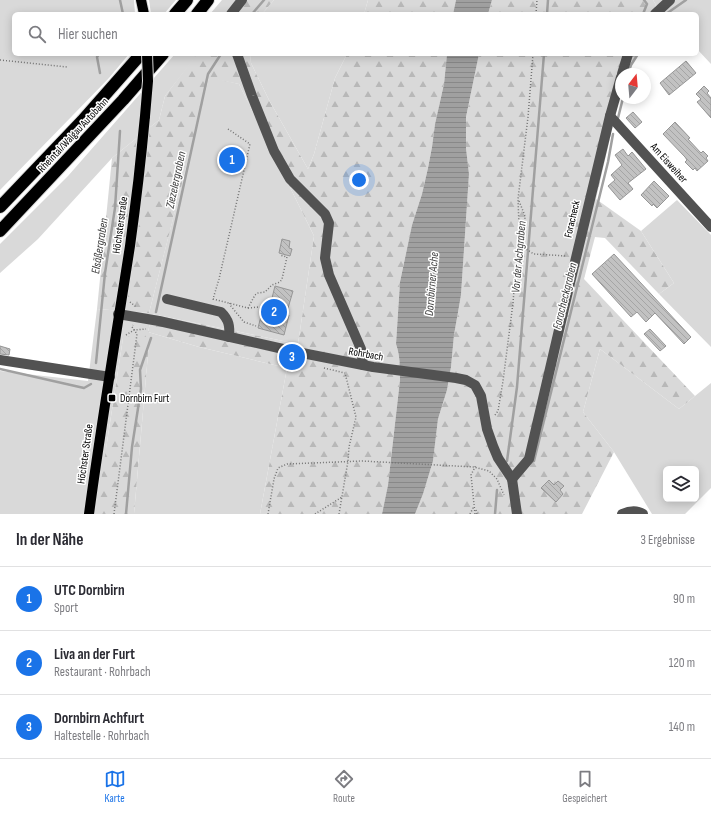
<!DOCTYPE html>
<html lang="de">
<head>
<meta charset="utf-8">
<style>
	:root { --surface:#fff; --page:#f7f7f7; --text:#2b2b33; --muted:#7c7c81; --line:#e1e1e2; --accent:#1a73e8 }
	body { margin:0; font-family:"Sofia Sans Condensed",sans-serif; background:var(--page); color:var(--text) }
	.controls { position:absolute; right:12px; bottom:12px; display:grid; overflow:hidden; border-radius:6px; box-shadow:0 2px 10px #0003 }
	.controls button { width:36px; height:36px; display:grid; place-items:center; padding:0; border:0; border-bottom:1px solid var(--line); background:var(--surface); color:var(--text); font:20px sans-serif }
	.compass { position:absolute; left:615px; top:68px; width:36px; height:36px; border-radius:50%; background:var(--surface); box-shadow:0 2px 10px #0003; rotate:16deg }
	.you { position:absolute; left:359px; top:180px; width:14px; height:14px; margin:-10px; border:3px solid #fff; border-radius:50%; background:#1a73e8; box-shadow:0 0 0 6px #1a73e833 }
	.badge { display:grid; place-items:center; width:26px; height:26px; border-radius:50%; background:var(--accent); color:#fff; font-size:13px; font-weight:700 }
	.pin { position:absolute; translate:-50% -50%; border:2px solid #fff; box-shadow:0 1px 4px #0006 }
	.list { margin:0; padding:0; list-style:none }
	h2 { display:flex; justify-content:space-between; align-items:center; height:52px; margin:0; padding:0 16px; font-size:17px }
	h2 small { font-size:13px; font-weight:400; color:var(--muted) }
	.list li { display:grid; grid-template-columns:26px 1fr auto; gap:12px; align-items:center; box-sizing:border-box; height:64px; padding:0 16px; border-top:1px solid var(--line) }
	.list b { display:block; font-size:15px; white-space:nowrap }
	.list p { margin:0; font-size:13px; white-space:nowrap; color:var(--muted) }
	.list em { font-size:13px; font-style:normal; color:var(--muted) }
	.icon { flex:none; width:22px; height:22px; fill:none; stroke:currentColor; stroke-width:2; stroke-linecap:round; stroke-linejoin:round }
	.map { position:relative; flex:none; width:711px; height:514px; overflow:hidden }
	.search { position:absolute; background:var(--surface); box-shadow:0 2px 10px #0003; left:12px; right:12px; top:12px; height:44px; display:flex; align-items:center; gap:10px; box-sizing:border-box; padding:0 14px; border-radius:6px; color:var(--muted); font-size:15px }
	.sheet { height:244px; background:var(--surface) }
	nav { display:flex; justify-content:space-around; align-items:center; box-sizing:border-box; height:56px; border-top:1px solid var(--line); background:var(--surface); font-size:11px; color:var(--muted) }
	nav a { display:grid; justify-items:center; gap:2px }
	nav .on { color:var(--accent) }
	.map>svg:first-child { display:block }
	.grass { fill:#d9d9d9; fill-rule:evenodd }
	.forest { fill:url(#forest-firs) }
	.water { fill:url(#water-rules) }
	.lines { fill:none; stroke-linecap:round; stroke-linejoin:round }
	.stream { stroke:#a0a0a0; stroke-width:2.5 }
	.building { fill:url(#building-back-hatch); stroke:#969696 }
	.major-casing { stroke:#dbdbdb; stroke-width:12 }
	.highway-casing { stroke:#dbdbdb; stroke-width:14 }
	.path { stroke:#747474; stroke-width:1.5; stroke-dasharray:1 2; stroke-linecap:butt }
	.minor { stroke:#525252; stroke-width:10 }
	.major { stroke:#000; stroke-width:10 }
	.highway { stroke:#000; stroke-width:12 }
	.major-bridge-casing { stroke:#dbdbdb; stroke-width:12; stroke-linecap:butt }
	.major-bridge { stroke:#000; stroke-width:10 }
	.poi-dot { fill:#000; stroke:#fff; stroke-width:1.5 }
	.labels { text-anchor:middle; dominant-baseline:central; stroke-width:3; stroke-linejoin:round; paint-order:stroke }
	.street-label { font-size:11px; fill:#000; stroke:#fff }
	.poi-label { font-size:11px; fill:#000; stroke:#fff; text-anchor:start }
	.water-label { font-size:12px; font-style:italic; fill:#414141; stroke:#fff }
</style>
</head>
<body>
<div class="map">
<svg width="711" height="514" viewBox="0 0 711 514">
	<defs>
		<pattern id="forest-firs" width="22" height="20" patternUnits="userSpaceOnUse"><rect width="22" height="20" fill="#d9d9d9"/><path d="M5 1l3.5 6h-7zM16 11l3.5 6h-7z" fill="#b8b8b8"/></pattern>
		<pattern id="water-rules" width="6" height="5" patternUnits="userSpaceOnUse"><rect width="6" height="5" fill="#a0a0a0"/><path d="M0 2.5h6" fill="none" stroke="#888"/></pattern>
		<pattern id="building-back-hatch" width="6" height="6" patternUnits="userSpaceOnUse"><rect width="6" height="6" fill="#c2c2c2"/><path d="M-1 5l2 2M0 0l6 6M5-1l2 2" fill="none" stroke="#a5a5a5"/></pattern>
	</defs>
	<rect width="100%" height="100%" fill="#fff"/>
	<g class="grass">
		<path d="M0 0H134L135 14H14V54H129L109 78 0 190Z"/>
		<path d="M149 0H176L164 14H151Z"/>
		<path d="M222 0H239L229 14H210Z"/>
		<path d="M274 0H368L364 14H262Z"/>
		<path d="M653 0H711V64L697 49V14H665L656 5Z"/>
		<path d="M175 54H198L165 96 159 120 112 158 38 239 0 273V244L68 176Z"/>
		<path d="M250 54H347L335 78 314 154 308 169 269 100 251 63Z"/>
		<path d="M209 77 239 84 314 236 298 344 152 314 148 332 199 347 287 368 260 514H134L149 343 123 338 107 442 100 514H0V371L88 381 97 309 149 313Z"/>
		<path d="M677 200 711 235V347L659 294 674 283 641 231Z"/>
		<path d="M600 349 679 409 711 383V488L685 514H652L614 452 583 412ZM666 469H696V499H666Z"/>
	</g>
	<g class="forest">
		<path d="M239 0H274L262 14H227Z"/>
		<path d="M368 0H456L453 14H364Z"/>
		<path d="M492 0H653L656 5 653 14H488Z"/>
		<path d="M197 54H250L251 63 269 100 308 169 314 154 335 78 347 54H447L444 84 435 124 432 147 428 168 422 194 412 225 400 282 396 344C400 355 400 367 400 380L388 485 382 514H260L287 368 199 347 148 332 152 314 298 344 314 236 239 84 209 78 149 313 97 309 112 158 159 120 165 96Z"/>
		<path d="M479 54H636L628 74H621L619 99 596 199 641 231 674 283 659 294 605 238 595 237 584 279 695 396 679 409 600 349 583 412 614 452 582 514H415L423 494 433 461 438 419 447 390 451 367 454 335 461 295 469 174 466 148V117Z"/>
		<path d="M144 333 149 343 134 514H96L123 338Z"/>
	</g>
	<g class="water">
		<path d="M456 0H492L488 14H453Z"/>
		<path d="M447 54H479L466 117V148L469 174 461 295 454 335 451 367 447 390 438 419 433 461 423 494 415 514H382L388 485 400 380C400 367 400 355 396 344L400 282 412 225 422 194 428 168 432 147 435 124 444 84Z"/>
	</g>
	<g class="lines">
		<g class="stream">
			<path d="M120 0 123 14"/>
			<path d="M252 14 264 0"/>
			<path d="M547 14 548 0"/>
			<path d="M643 14 647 4 644 0"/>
			<path d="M666 14 686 0"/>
			<path d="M99 54 97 57 100 73"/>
			<path d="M628 74 631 65 638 54"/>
			<path d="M618 118 623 98"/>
			<path d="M156 312 208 74 221 54"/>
			<path d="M96 363 105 273 115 208 120 131"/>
			<path d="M0 369 84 388 91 384"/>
			<path d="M507 461 517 387 544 54"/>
			<path d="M534 461 608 162 613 134"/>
			<path d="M126 514 132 447 141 389 140 370 151 338"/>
			<path d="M495 514 497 490"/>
		</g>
	</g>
	<g class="building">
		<path d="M686 61 696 73 669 95 660 83Z"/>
		<path d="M704 86 709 91 707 93 711 98V118L697 102 701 99 696 94Z"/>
		<path d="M633 112 642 122 635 128 626 118Z"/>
		<path d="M675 122 690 138 688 139 701 153 703 151 708 156 706 158 708 161 697 171 695 168 693 170 685 162 687 160 685 157 663 134Z"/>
		<path d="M623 149 628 156 632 152 646 169 628 183 633 189 620 200 608 186 615 180 611 175 622 165 615 155Z"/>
		<path d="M654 181 669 196 657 208 653 204 652 206 641 195Z"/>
		<path d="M282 239 290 241 289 248 292 249 290 256 279 253Z"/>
		<path d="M614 254 691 337 684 344 655 313 646 322 637 312 631 317 592 274Z"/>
		<path d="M275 286 293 291 286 315H289L284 335 258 328 263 308 269 310Z"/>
		<path d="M650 329 666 346 660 351 644 334Z"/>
		<path d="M0 346 10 349 9 355 0 354Z"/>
		<path d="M549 480 554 485 558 481 564 486 560 490 563 494 556 502 541 488Z"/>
	</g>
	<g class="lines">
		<g class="major-casing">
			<g id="major">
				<path d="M141 0 144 14"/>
				<path d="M89 514C101 425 116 336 130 246 136 203 141 160 145 116"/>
			</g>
		</g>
		<g class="highway-casing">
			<g id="highway">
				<path d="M175 14 187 0"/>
				<path d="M197 14 208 0"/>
				<path d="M0 207 82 121 141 54"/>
				<path d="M0 231 123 100 163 54"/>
			</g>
		</g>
		<g class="path">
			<path d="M536 14 537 0"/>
			<path d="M0 60 67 67"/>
			<path d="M228 129 250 144 219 279 213 299 248 308 255 295 258 293 265 292 272 285 280 282 282 279 287 257 280 255"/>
			<path d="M519 201 525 216 524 248 534 254 567 256"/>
			<path d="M130 302 135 306V308"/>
			<path d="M230 303V305L244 322 256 326"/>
			<path d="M248 308 259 307"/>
			<path d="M126 335 134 330 146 329"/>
			<path d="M324 368 345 373"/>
			<path d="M495 415 498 411 503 381 513 303 519 226 518 199 528 117 533 54"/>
			<path d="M476 510 477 514"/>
			<path d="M114 514 137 334 132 327 133 325"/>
			<path d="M268 514 274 479 278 468 287 464 362 461 474 467 489 471 497 479 504 495"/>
			<path d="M315 514 342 497"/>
			<path d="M339 514 348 461 349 447 356 417 345 373"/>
			<path d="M470 514 474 506"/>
			<path d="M475 514 471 475 476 465"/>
		</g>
		<g class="minor">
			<path d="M231 14 242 0"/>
			<path d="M655 14 670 0"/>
			<path d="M237 54 252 96 274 151 290 179 325 214 329 223 325 258 329 275 361 349 363 365"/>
			<path d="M622 74 628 54"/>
			<path d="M610 116 711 227"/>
			<path d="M167 299 221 312C229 320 230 326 229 337"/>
			<path d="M118 314 159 321 292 351 373 367 456 378 466 380 475 385 481 396 487 429 493 446 498 458 512 479 517 514"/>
			<path d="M0 360 110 377"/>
			<path d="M512 479 529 459 569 287 610 116 621 77"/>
			<path d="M622 514C629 511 637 510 643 514"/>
		</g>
		<use href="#major" class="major"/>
		<use href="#highway" class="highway"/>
		<g class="major-bridge-casing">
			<path id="major-bridge" d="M145 116 148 81 147 54"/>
		</g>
		<use href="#major-bridge" class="major-bridge"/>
	</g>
	<rect class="poi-dot" x="108" y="394" width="8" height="8" rx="2"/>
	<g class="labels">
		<g class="street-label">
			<text transform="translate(73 135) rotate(-47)">Rheintal/Walgau Autobahn</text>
			<text transform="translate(669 163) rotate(48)">Am Eisweiher</text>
			<text transform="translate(572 219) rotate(-77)">Foracheck</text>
			<text transform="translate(120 225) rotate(-82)">Höchsterstraße</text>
			<text transform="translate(366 354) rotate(10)">Rohrbach</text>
			<text transform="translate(85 454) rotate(-82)">Höchster Straße</text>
		</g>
		<g class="poi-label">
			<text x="120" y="398">Dornbirn Furt</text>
		</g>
		<g class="water-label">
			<text transform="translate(176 180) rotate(-78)">Ziezelergraben</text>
			<text transform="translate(100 246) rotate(-81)">Elsäßergraben</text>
			<text transform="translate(519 257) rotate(-85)">Vor der Achgraben</text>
			<text transform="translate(432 284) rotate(-85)">Dornbirner Ache</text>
			<text transform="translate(565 296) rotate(-76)">Foracheckgraben</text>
		</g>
	</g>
</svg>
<div class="controls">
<button><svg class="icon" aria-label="layers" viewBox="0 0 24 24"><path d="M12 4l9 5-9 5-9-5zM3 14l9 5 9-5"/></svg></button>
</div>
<svg class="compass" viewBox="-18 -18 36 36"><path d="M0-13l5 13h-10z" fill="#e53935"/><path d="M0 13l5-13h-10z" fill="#7c7c81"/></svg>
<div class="you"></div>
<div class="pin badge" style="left:232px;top:160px">1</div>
<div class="pin badge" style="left:274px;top:312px">2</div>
<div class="pin badge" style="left:292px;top:357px">3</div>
<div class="search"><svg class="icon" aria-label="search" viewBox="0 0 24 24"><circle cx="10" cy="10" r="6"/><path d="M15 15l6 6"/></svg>Hier suchen</div>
</div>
<section class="sheet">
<h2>In der Nähe<small>3 Ergebnisse</small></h2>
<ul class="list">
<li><span class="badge">1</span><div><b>UTC Dornbirn</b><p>Sport</p></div><em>90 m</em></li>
<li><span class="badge">2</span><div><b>Liva an der Furt</b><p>Restaurant · Rohrbach</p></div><em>120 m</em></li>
<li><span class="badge">3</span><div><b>Dornbirn Achfurt</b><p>Haltestelle · Rohrbach</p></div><em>140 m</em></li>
</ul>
</section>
<nav>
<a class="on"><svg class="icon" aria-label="map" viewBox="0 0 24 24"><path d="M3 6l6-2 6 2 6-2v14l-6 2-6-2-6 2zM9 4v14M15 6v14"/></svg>Karte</a>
<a><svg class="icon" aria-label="directions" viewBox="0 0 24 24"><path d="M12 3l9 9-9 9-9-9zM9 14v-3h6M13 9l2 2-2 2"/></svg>Route</a>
<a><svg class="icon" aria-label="saved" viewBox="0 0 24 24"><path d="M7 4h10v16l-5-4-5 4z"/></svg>Gespeichert</a>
</nav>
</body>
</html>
